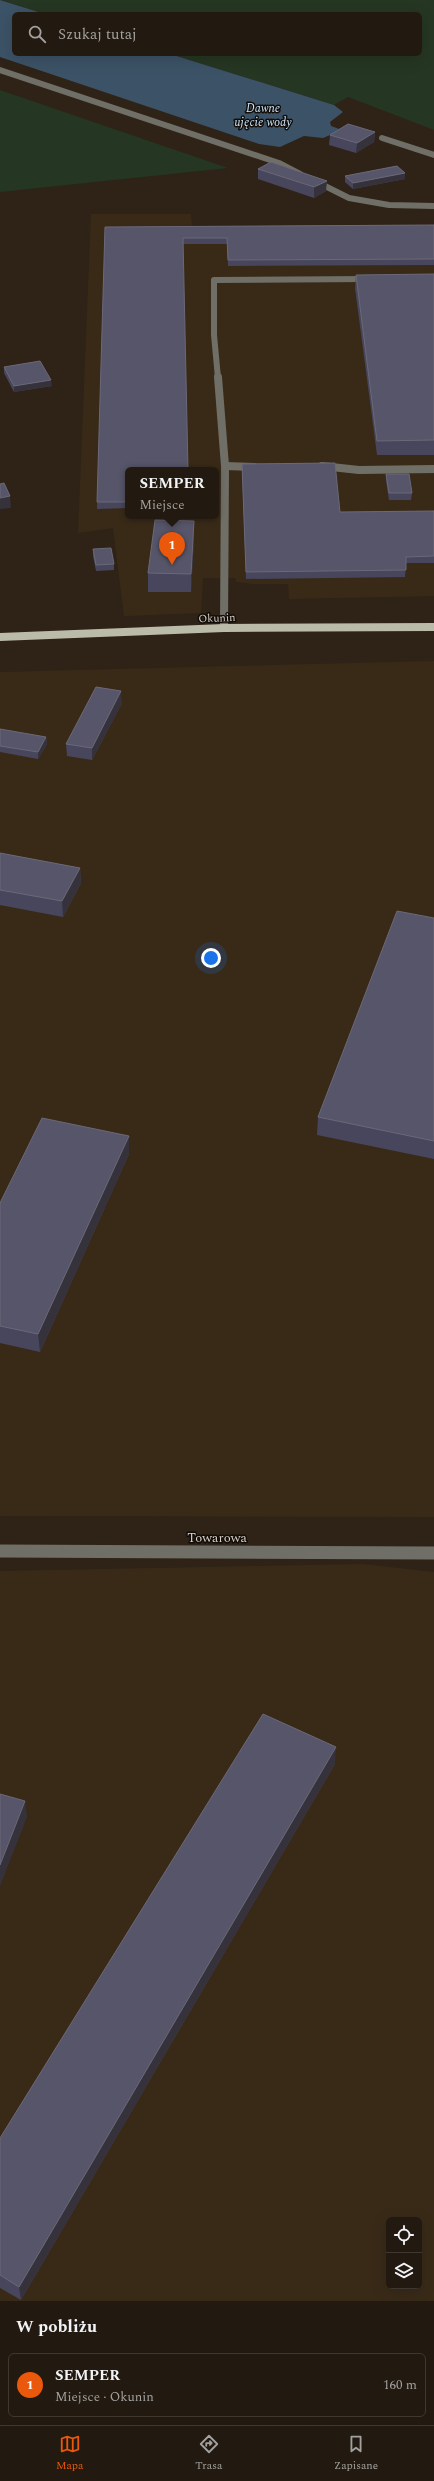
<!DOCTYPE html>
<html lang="pl">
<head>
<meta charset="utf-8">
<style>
	:root { --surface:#221a10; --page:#2a2319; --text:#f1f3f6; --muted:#a2a19f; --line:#3f3830; --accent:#ea580c }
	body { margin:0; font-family:Spectral,serif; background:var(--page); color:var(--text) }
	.controls { position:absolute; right:12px; bottom:12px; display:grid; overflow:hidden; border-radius:6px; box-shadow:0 4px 16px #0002 }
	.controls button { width:36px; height:36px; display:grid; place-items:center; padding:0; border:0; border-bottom:1px solid var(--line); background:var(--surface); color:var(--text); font:20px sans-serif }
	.you { position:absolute; left:211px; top:958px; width:14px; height:14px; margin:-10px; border:3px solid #fff; border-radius:50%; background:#1a73e8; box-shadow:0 0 0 6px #1a73e833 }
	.badge { display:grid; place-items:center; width:26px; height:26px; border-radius:50%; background:var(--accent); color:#fff; font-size:13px; font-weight:700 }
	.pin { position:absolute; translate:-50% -33px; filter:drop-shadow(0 1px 2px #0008) }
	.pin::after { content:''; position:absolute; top:21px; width:14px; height:12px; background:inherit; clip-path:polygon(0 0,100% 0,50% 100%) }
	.popup { position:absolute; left:125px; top:467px; width:94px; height:52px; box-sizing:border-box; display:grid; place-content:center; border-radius:6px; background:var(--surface); filter:drop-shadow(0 1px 3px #0005); font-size:13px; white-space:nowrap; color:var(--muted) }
	.popup b { font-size:15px; color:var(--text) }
	.popup::after { content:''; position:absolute; left:50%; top:100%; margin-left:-8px; border:8px solid transparent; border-top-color:var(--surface) }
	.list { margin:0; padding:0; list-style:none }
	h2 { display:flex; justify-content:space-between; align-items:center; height:52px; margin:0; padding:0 16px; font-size:17px }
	h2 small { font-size:13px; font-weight:400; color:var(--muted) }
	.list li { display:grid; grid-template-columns:26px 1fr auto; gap:12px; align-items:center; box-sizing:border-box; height:64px; margin:0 8px 8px; padding:0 8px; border:1px solid var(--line); border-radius:6px }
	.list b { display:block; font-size:15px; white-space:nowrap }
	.list p { margin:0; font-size:13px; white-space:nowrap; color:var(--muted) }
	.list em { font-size:13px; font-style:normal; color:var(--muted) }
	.icon { flex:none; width:22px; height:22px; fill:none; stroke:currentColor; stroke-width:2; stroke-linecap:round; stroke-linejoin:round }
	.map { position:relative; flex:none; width:434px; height:2301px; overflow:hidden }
	.search { position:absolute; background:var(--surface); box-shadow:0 4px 16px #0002; left:12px; right:12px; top:12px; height:44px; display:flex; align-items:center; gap:10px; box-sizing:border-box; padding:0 14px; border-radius:6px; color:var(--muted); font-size:15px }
	.sheet { height:124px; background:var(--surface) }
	nav { display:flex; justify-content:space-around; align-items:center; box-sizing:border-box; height:56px; border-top:1px solid var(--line); background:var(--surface); font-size:11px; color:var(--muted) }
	nav a { display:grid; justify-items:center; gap:2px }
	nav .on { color:var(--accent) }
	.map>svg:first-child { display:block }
	.built { fill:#392a18; fill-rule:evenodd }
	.green { fill:#253622 }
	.water { fill:#3c5266 }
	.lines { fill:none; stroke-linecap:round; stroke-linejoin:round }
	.minor-far2 { stroke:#706f67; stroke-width:6 }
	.minor-far1 { stroke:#706f67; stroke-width:8 }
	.minor { stroke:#706f67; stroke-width:13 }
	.major { stroke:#bba; stroke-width:8 }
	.wall { fill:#47465d }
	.shaded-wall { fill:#36323c }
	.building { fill:#575569; stroke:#6b6878 }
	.labels { text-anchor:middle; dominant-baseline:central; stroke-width:3; stroke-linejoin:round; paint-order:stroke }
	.far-street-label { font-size:11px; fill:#d8d0c8; stroke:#120d08 }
	.far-water-label { font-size:12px; font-style:italic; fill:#cae5fd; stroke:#120d08 }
	.street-label { font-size:13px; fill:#d8d0c8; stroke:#120d08 }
</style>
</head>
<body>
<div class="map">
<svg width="434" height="2301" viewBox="0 0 434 2301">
	<rect width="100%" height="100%" fill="#2e2316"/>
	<g class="built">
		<path d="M91 214H191L192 226 434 225V596L289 599 288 584H252L236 582 235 578H203L201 613 124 616 113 528 78 533ZM128 470H216V516H128Z"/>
		<path d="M434 661V1517L0 1516V672Z"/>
		<path d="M363 1564 434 1572V2301H0V1571ZM389 2220H419V2286H389Z"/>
	</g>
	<g class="green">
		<path d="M1 0H434V130L348 97 334 105 170 54H420V14H45Z"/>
		<path d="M0 90 228 168 0 192Z"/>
	</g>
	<path class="water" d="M0 0 45 14H14V54H170L334 105 343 112 330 122 331 126 342 130 323 138 304 136 280 147 259 144 0 57Z"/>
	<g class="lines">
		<g class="minor-far2">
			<path d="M0 70 279 163 300 174"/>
			<path d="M382 138 434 155"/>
			<path d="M315 181 349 198 389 205 434 206"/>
			<path d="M218 378 214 335V280L368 279"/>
		</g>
		<g class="minor-far1">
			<path d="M218 377 225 466 224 628"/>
			<path d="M225 466 254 467"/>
			<path d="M322 466 359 470 434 469"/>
		</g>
		<path class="minor" d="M0 1551 434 1553"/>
		<path class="major" d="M0 637 224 628 434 627"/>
	</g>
	<g class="wall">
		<path d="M375 132 374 142 356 153 329 145 330 135Z"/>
		<path d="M258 169 326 191 314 198 258 179Z"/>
		<path d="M405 173V179L353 189 345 182V176Z"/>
		<path d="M434 225V265L228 266 227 244H183L128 470V508L97 509 105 227Z"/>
		<path d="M434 274V455H377L355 288 356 275Z"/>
		<path d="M4 367 52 386 14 392 4 373Z"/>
		<path d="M242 470 340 512 434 511V563H406L405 577 246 579Z"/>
		<path d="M386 474 412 493 411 500H389L386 481Z"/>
		<path d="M194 539 191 592H148V573Z"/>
		<path d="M93 549 114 564V570L96 571 93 556Z"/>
		<path d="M122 703 92 760 67 756 66 744Z"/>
		<path d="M0 729 46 737 47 744 38 759 0 752Z"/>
		<path d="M0 853 80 868 81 883 63 917 0 905Z"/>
		<path d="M434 918V1159L317 1135 318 1117Z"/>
		<path d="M129 1154 40 1352 0 1343V1203Z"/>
		<path d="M335 1764 21 2300 0 2288V2138Z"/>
	</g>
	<g class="shaded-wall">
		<path d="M375 132 374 142 356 153 357 143Z"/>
		<path d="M405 173V179L353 189V183Z"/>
		<path d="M327 181 326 191 314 198V187Z"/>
		<path d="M51 380 52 386 14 392V386Z"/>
		<path d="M10 496 11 508 0 509V498Z"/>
		<path d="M194 521V539L191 592V574Z"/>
		<path d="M121 691 122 703 92 760V748Z"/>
		<path d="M46 737 47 744 38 759V752Z"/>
		<path d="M80 868 81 883 63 917 62 901Z"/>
		<path d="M129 1136V1154L40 1352 38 1334Z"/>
		<path d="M336 1747 335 1764 21 2300 19 2287Z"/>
		<path d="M25 1801 27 1817 0 1886V1865Z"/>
	</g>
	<g class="building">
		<path d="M348 124 375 132 357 143 330 135Z"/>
		<path d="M271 162 327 181 314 187 258 169Z"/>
		<path d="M397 166 405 173 353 183 345 176Z"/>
		<path d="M434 225V259L228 260 227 238H183L188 470H128V502H97L105 227Z"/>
		<path d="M434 274V440L377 441 356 275Z"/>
		<path d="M40 361 51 380 14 386 4 367Z"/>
		<path d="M335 463 340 512 434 511V556L406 557V570L246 572 242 464Z"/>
		<path d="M386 474H409L412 493H389Z"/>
		<path d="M4 483 10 496 0 498V484Z"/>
		<path d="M155 520 194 521 191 574 148 573Z"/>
		<path d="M111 548 114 564 96 565 93 549Z"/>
		<path d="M96 687 121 691 92 748 66 744Z"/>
		<path d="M0 729 46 737 38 752 0 746Z"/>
		<path d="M0 853 80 868 62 901 0 890Z"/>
		<path d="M397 911 434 918V1141L318 1117Z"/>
		<path d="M42 1118 129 1136 38 1334 0 1326V1203Z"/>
		<path d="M263 1714 336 1747 19 2287 0 2275V2138Z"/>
		<path d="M0 1794 25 1801 0 1865Z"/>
	</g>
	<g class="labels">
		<g class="far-street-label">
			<text transform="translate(217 618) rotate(-2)">Okunin</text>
		</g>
		<g class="far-water-label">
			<text x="263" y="108">Dawne<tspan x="263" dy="14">ujęcie wody</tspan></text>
		</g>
		<g class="street-label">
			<text x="217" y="1538">Towarowa</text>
		</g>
	</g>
</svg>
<div class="controls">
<button><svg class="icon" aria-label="locate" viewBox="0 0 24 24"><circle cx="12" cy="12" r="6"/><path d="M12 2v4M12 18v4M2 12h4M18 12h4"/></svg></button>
<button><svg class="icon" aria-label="layers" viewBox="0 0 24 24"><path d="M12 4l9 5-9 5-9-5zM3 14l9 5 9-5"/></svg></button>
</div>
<div class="you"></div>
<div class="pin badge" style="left:172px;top:565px">1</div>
<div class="popup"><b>SEMPER</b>Miejsce</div>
<div class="search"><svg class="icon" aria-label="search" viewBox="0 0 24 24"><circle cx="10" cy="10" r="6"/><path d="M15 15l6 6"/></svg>Szukaj tutaj</div>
</div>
<section class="sheet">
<h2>W pobliżu<small></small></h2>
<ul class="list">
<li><span class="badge">1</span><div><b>SEMPER</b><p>Miejsce · Okunin</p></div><em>160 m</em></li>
</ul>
</section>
<nav>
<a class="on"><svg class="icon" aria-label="map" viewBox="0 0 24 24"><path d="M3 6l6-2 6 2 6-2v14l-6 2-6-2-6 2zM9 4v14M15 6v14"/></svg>Mapa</a>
<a><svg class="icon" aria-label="directions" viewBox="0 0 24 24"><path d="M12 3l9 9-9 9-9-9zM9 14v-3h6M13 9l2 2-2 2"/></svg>Trasa</a>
<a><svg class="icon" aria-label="saved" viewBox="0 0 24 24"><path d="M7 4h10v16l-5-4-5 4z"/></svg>Zapisane</a>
</nav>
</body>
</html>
